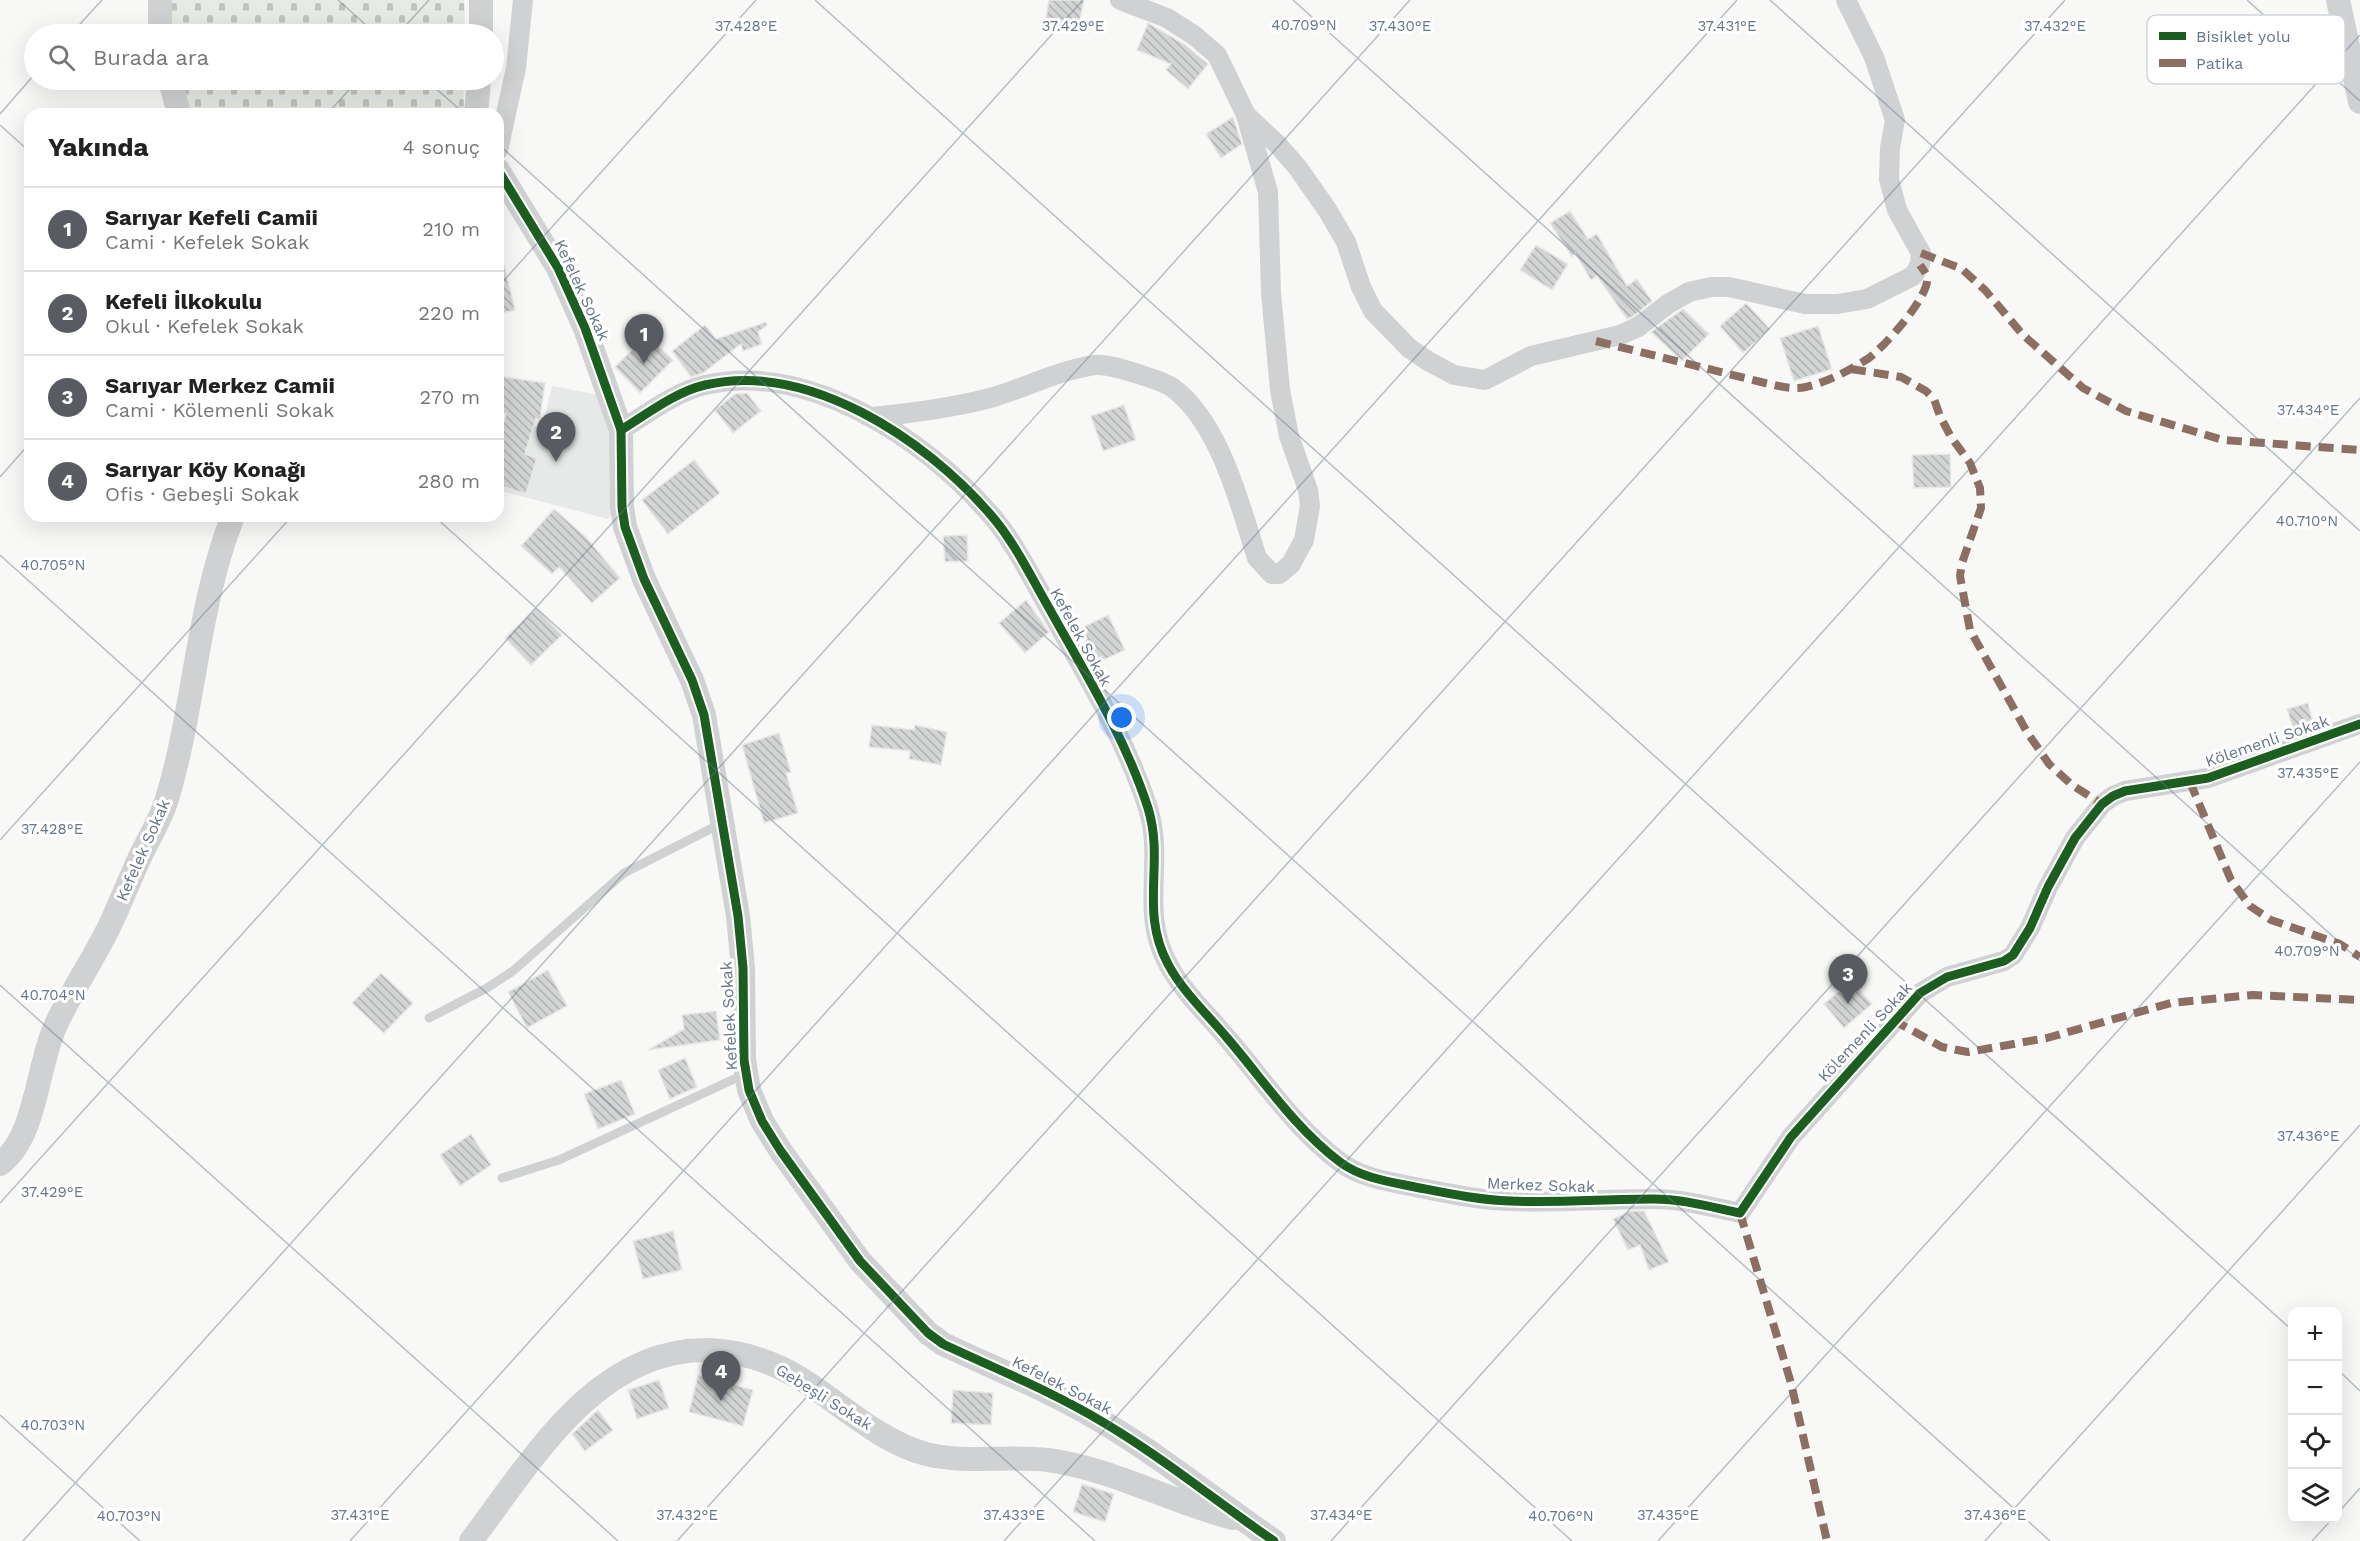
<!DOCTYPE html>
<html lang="tr">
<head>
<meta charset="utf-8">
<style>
	:root { --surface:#fff; --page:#f2f2f2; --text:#222; --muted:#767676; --line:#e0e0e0; --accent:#585c62 }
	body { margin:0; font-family:"Work Sans",sans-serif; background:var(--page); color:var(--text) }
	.controls { position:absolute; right:18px; bottom:18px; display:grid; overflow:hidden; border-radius:12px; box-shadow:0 6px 24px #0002 }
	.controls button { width:54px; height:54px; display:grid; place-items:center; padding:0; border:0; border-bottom:2px solid var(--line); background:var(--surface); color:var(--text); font:30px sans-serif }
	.you { position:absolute; left:1122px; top:718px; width:21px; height:21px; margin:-15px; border:4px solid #fff; border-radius:50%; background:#1a73e8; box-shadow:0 0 0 9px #1a73e833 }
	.badge { display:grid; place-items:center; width:39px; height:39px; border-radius:50%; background:var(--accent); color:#fff; font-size:20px; font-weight:700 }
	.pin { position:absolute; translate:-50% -50px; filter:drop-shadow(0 2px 3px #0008) }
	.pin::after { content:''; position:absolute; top:32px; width:21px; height:18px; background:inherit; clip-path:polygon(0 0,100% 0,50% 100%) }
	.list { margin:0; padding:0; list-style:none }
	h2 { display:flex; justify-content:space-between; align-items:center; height:78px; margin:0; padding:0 24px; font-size:26px }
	h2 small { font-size:20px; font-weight:400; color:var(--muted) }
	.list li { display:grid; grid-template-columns:39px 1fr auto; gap:18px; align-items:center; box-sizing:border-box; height:84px; padding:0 24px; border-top:2px solid var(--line) }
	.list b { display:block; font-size:22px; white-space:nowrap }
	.list p { margin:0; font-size:20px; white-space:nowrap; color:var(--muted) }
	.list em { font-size:20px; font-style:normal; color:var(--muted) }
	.icon { flex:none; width:33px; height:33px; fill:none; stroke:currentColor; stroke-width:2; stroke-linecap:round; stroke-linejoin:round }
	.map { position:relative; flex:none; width:2360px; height:1541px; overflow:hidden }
	.search { position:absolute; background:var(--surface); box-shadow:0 6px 24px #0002; left:24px; top:24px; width:480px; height:66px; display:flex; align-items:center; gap:15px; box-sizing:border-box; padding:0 21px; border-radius:33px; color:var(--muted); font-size:22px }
	.panel { position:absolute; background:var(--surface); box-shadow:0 6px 24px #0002; left:24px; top:108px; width:480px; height:414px; border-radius:18px }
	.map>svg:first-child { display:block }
	.built { fill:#e7e8e8 }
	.cemetery { fill:url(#cemetery-stones) }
	.building { fill:url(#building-back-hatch); stroke:#e8e8e7; stroke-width:1.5 }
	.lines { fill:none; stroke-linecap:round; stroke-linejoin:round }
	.service { stroke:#d0d1d2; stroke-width:9 }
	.minor { stroke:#d0d1d2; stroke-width:20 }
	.tertiary { stroke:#d0d1d2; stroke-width:24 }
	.quiet { stroke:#8d6e63; stroke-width:8; stroke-dasharray:15 8; stroke-linecap:butt }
	.cycleway-casing { stroke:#fff; stroke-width:13 }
	.cycleway { stroke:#1b5e20; stroke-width:9 }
	.ticks { fill:none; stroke:#667789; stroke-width:1.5; stroke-opacity:0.45 }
	.labels { text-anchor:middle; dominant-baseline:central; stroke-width:6; stroke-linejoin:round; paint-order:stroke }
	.street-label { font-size:16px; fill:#667789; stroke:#fff }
	.key { fill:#fff; stroke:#d1d6dc; stroke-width:1.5 }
	.key-label { font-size:16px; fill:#667789 }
	.ticks-label { font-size:15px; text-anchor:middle; fill:#667789; stroke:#fff; stroke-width:6; stroke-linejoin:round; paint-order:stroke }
</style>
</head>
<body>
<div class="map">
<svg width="2360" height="1541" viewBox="0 0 2360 1541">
	<defs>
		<pattern id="cemetery-stones" width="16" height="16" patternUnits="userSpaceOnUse" patternTransform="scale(1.5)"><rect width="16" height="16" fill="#e8ebe5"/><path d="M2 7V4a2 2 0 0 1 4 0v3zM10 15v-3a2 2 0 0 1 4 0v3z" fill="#c0c3bf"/></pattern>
		<pattern id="building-back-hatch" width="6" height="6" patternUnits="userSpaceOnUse" patternTransform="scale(1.5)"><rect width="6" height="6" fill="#d3d4d4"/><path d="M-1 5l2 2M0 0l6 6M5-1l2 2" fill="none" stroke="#afb1b2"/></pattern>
	</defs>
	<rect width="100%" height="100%" fill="#f8f8f7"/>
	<path class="built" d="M552 386 600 395 615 433V511L608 519 498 490V420L542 428Z"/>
	<g class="cemetery">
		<path d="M170 0H464L465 34H170Z"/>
		<path d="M178 80H463L464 114H189Z"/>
	</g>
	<g class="building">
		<path d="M1049 0H1084L1078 29 1045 23Z"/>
		<path d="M1148 23 1184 44 1208 64 1188 89 1166 70 1171 64 1137 50Z"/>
		<path d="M1233 117 1242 144 1221 158 1206 134Z"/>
		<path d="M1570 211 1588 239 1597 234 1627 286 1637 279 1652 301 1632 317 1627 319 1597 276 1591 280 1575 253 1572 257 1550 223Z"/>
		<path d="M1536 245 1568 264 1552 290 1520 270Z"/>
		<path d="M504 265 515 310 498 314V266Z"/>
		<path d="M1746 303 1770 329 1743 353 1720 326Z"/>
		<path d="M1683 309 1709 334 1682 361 1651 332Z"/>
		<path d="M766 322 767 325 758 332 762 344 743 351 741 344 703 373 691 377 672 351 705 325 716 339Z"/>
		<path d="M1818 326 1832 369 1794 381 1780 338Z"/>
		<path d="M647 335 673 360 640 393 615 367Z"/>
		<path d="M499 376 545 383 540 419 536 418 525 454 537 458 526 494 498 485V442L506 414 498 413Z"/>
		<path d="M747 393 761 411 733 433 715 410 735 394Z"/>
		<path d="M1124 405 1136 440 1103 451 1091 416Z"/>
		<path d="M1950 454 1951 487 1914 488 1912 455Z"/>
		<path d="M694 460 720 493 668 534 642 500Z"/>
		<path d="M554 509 586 537 620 578 592 603 559 567 552 574 521 546Z"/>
		<path d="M967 535 968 561 945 562 943 536Z"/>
		<path d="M1026 600 1049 632 1025 653 999 623Z"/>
		<path d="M536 608 562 635 531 665 505 638Z"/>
		<path d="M1108 615 1125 650 1095 664 1079 629Z"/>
		<path d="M2308 703 2313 723 2293 728 2287 709Z"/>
		<path d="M872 725 914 730 915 725 947 732 941 765 909 759 910 751 869 747Z"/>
		<path d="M779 733 791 772 786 773 798 813 764 823 742 745Z"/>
		<path d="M548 970 567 1006 527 1028 508 992Z"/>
		<path d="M381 973 413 1003 384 1033 352 1003Z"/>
		<path d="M1851 981 1872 1004 1844 1028 1824 1004Z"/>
		<path d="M716 1011 720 1040 648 1050 684 1029 682 1015Z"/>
		<path d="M685 1058 697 1087 670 1099 658 1070Z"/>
		<path d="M621 1080 635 1114 598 1129 584 1094Z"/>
		<path d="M471 1134 491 1165 460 1186 440 1155Z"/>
		<path d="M1630 1211H1644L1669 1262 1649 1270 1640 1245 1628 1250 1613 1219Z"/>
		<path d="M673 1231 682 1270 643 1279 633 1241Z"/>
		<path d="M698 1375 753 1390 743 1426 689 1412Z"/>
		<path d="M659 1380 669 1408 637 1419 628 1390Z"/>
		<path d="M953 1390 993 1393 991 1425 951 1423Z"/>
		<path d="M598 1410 613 1430 585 1451 572 1434Z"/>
		<path d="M1082 1484 1114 1494 1105 1522 1073 1512Z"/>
	</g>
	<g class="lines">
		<g class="service">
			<path d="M429 1018 487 988 513 971 624 873 720 824"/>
			<path d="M502 1178 559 1160 745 1074"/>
		</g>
		<g class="minor">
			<path d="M1246 115 1278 145 1298 168 1328 211 1346 242 1361 287 1373 311 1409 348 1428 361 1454 375 1485 380 1531 356 1620 335 1638 327 1668 304 1689 292 1711 287H1729L1805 304H1837L1867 299 1913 276 1920 265 1921 253 1897 210 1889 179 1890 148 1895 120 1874 57 1846 0"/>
			<path d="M498 150 516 68 523 0"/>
			<path d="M873 417C913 413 952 408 990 398 1025 388 1059 370 1095 365 1108 364 1123 369 1135 373 1147 377 1163 381 1173 388 1220 423 1240 505 1257 558L1272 574H1279L1291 564 1304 540 1310 506 1308 490 1289 436 1280 390 1271 293 1268 192 1246 115 1217 55 1195 36 1167 18 1120 0"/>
			<path d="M621 430C647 414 675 392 705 385 808 361 925 439 990 514 1014 541 1031 577 1049 608 1085 673 1125 737 1148 808 1165 863 1139 911 1168 964 1182 991 1208 1015 1228 1039 1264 1081 1295 1128 1340 1162 1361 1178 1390 1182 1415 1187 1446 1193 1478 1200 1510 1201 1558 1203 1605 1199 1653 1199 1683 1199 1711 1207 1740 1213L1791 1137 1920 993 1947 977 2004 961 2013 955 2030 928 2048 887 2075 838 2102 804 2113 796 2125 791 2208 778 2360 724"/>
		</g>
		<g class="tertiary">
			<path d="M160 0V34"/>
			<path d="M2338 0 2360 102"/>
			<path d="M481 34V0"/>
			<path d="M170 80 179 114"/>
			<path d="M476 114 479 80"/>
			<path d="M498 170 558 268 585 328 621 430 622 507 625 527 644 579 692 680 704 715 738 916 743 968 744 1060 749 1090 762 1121 780 1150 860 1261 928 1333 943 1344C998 1370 1054 1392 1106 1424 1165 1459 1218 1503 1274 1541"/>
			<path d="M0 1164C36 1138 37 1067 55 1027 71 991 94 959 111 923 121 901 130 879 140 857 149 838 161 819 167 799 195 706 197 607 233 516"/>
			<path d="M471 1541C531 1462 596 1348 708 1350 741 1351 769 1360 798 1377 839 1402 878 1441 926 1454 966 1464 1008 1455 1048 1460 1113 1469 1170 1502 1233 1518"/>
		</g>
		<g class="quiet">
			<path d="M1921 253 1962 269 1985 290 2023 335 2083 388 2126 411 2223 440 2360 450"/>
			<path d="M1596 341 1765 383C1779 386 1792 390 1806 387 1828 382 1850 370 1869 358 1884 347 1931 295 1927 277 1926 273 1922 268 1920 265"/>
			<path d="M1851 369 1901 377 1926 391 1934 399 1940 416 1951 437 1970 463 1980 488 1981 508 1962 563 1960 576 1970 630 2027 732 2049 764 2072 785 2102 804"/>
			<path d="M2190 782 2231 880 2250 906 2271 920 2340 944 2360 957"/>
			<path d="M1893 1020 1942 1047 1968 1052 2047 1038 2171 1003 2253 995 2360 1000"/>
			<path d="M1740 1213 1791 1383 1827 1541"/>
		</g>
		<g class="cycleway-casing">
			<g id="cycleway">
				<path d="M498 170 558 268 585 328 621 430 622 507 625 527 644 579 692 680 704 715 738 916 743 968 744 1060 749 1090 762 1121 780 1150 860 1261 928 1333 943 1344C998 1370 1054 1392 1106 1424 1165 1459 1218 1503 1274 1541"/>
				<path d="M621 430C647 414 675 392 705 385 808 361 925 439 990 514 1014 541 1031 577 1049 608 1085 673 1125 737 1148 808 1165 863 1139 911 1168 964 1182 991 1208 1015 1228 1039 1264 1081 1295 1128 1340 1162 1361 1178 1390 1182 1415 1187 1446 1193 1478 1200 1510 1201 1558 1203 1605 1199 1653 1199 1683 1199 1711 1207 1740 1213L1791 1137 1920 993 1947 977 2004 961 2013 955 2030 928 2048 887 2075 838 2102 804 2113 796 2125 791 2208 778 2360 724"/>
			</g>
		</g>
		<use href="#cycleway" class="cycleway"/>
	</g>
	<path class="ticks" d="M338 0 376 34M815 0 2292 1330M1293 0 2360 961M1770 0 2360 531M2247 0 2360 101M71 34 102 0M398 34 429 0M426 80 465 114M0 114 34 75M327 114 358 80M0 125 30 152M498 144 2050 1541M498 287 756 0M0 477 30 443M434 516 1572 1541M0 555 1095 1541M0 840 292 516M0 985 618 1541M0 1203 1083 0M2338 1370 2360 1391M0 1415 140 1541M2338 1513 2360 1488M23 1541 1410 0M350 1541 1737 0M677 1541 2065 0M1004 1541 2360 35M1331 1541 2360 398M1658 1541 2360 762M1985 1541 2360 1125M2312 1541 2333 1518"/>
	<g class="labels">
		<g class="street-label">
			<text transform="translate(582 290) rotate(65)">Kefelek Sokak</text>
			<text transform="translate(1081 637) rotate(61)">Kefelek Sokak</text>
			<text transform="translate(2267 741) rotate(-19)">Kölemenli Sokak</text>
			<text transform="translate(143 850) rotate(-66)">Kefelek Sokak</text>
			<text transform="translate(729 1016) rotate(-93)">Kefelek Sokak</text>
			<text transform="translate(1865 1032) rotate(-47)">Kölemenli Sokak</text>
			<text transform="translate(1541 1185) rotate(2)">Merkez Sokak</text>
			<text transform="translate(1062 1385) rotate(27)">Kefelek Sokak</text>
			<text transform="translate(824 1397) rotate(32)">Gebeşli Sokak</text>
		</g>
	</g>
	<rect x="2147" y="15" width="198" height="69" rx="9" class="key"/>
	<rect x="2159" y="32" width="27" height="8" fill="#1b5e20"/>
	<rect x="2159" y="59" width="27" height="8" fill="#8d6e63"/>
	<g class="key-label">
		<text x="2196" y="42">Bisiklet yolu</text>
		<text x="2196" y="69">Patika</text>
	</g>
	<g class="ticks-label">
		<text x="1304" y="30">40.709°N</text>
		<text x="1073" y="31">37.429°E</text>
		<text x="1400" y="31">37.430°E</text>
		<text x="1727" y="31">37.431°E</text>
		<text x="746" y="31">37.428°E</text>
		<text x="2055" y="31">37.432°E</text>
		<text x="2308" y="415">37.434°E</text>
		<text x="2307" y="526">40.710°N</text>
		<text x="53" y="570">40.705°N</text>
		<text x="2308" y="778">37.435°E</text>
		<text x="52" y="834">37.428°E</text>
		<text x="2307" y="956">40.709°N</text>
		<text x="53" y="1000">40.704°N</text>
		<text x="2308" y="1141">37.436°E</text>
		<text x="52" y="1197">37.429°E</text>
		<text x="53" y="1430">40.703°N</text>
		<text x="360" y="1520">37.431°E</text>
		<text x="687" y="1520">37.432°E</text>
		<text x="1014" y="1520">37.433°E</text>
		<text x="1341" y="1520">37.434°E</text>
		<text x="1668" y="1520">37.435°E</text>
		<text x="1995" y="1520">37.436°E</text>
		<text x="129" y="1521">40.703°N</text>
		<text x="1561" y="1521">40.706°N</text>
	</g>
</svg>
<div class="controls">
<button>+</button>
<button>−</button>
<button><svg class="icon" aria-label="locate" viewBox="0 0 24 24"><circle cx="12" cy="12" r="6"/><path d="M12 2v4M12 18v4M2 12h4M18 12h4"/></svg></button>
<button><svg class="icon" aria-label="layers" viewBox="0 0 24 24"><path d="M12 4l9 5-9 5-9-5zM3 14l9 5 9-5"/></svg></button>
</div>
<div class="you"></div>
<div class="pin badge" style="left:644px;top:364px">1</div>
<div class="pin badge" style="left:556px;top:462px">2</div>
<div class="pin badge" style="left:1848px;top:1004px">3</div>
<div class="pin badge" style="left:721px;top:1401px">4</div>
<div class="search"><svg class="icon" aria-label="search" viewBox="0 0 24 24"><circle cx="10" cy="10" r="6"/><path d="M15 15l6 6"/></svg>Burada ara</div>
<section class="panel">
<h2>Yakında<small>4 sonuç</small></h2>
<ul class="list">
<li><span class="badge">1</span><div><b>Sarıyar Kefeli Camii</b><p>Cami · Kefelek Sokak</p></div><em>210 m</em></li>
<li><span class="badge">2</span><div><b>Kefeli İlkokulu</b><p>Okul · Kefelek Sokak</p></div><em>220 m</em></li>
<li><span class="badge">3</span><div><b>Sarıyar Merkez Camii</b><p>Cami · Kölemenli Sokak</p></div><em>270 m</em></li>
<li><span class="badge">4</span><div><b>Sarıyar Köy Konağı</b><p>Ofis · Gebeşli Sokak</p></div><em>280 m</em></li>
</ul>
</section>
</div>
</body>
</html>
